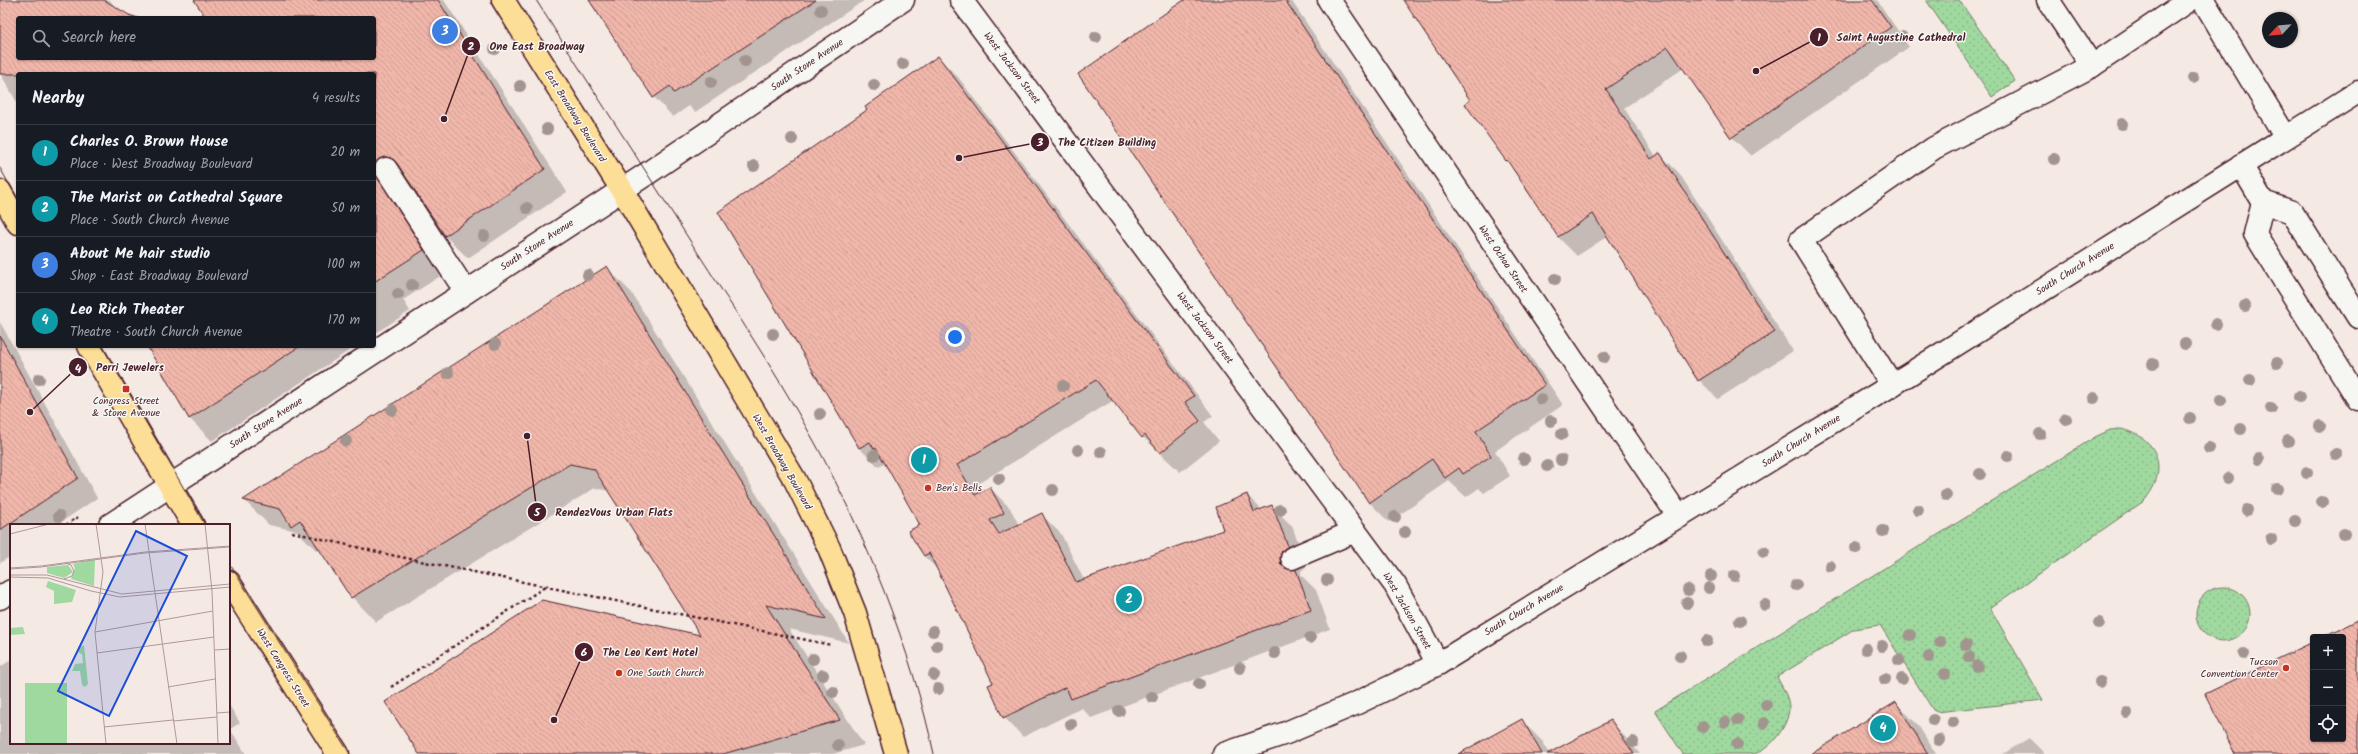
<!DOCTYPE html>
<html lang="en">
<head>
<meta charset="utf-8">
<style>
	:root { --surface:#171b24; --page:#242831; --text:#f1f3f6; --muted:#9ea1a6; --line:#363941; --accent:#2563eb }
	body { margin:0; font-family:Kalam,sans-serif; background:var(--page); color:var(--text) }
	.controls { position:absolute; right:12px; bottom:12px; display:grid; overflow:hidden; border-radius:4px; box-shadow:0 1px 3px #0004 }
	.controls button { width:36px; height:36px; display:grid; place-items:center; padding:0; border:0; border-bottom:1px solid var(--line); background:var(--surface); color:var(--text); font:20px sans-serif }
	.compass { position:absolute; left:2262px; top:12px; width:36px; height:36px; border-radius:50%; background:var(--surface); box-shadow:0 1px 3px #0004; rotate:244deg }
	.you { position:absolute; left:955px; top:337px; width:14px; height:14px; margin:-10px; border:3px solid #fff; border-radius:50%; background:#1a73e8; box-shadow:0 0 0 6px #1a73e833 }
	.badge { display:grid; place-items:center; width:26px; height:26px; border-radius:50%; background:var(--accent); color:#fff; font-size:13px; font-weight:700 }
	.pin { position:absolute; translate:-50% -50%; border:2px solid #fff; box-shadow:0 1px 4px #0006 }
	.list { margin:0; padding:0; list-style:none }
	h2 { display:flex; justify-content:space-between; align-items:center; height:52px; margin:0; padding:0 16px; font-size:17px }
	h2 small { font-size:13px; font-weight:400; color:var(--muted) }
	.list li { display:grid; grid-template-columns:26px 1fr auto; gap:12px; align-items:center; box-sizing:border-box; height:56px; padding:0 16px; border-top:1px solid var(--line) }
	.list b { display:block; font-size:15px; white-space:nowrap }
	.list p { margin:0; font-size:13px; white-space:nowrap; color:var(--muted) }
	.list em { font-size:13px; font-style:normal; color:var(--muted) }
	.icon { flex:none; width:22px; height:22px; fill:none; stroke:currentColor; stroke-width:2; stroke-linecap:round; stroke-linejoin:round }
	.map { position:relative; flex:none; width:2358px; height:754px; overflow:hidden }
	.search { position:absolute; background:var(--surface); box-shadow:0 1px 3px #0004; left:16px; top:16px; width:360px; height:44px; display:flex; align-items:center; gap:10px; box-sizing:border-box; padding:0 14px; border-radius:4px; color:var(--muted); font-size:15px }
	.panel { position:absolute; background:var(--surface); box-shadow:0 1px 3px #0004; left:16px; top:72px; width:360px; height:276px; border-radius:4px }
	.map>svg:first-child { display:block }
	.grass { fill:url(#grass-dots); stroke:#747c65 }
	.shadow { fill:#0003 }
	.building { fill:url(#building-back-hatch); stroke:#4a1f2b }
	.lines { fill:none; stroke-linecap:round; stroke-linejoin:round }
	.minor-casing { stroke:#4a1f2b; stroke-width:25 }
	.major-casing { stroke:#4a1f2b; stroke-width:25 }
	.path { stroke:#4a1f2b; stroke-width:2.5; stroke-dasharray:3 3; stroke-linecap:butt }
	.minor { stroke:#f6f6f2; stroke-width:22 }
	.major { stroke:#fdde96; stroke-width:22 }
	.tram { stroke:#4a1f2b; stroke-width:1 }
	.tree { fill:#a2948e }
	.poi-dot { fill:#c8321e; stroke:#f6f6f2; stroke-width:1.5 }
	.labels { text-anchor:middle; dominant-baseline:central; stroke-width:3; stroke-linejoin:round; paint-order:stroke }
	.street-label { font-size:10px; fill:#4a1f2b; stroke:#f6f6f2 }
	.poi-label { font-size:10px; fill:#4a1f2b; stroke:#f6f6f2; text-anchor:start }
	.inset-road { fill:none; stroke:#b1989a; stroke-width:1 }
	.view { fill:#1d4ed8; fill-opacity:0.15; stroke:#1d4ed8; stroke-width:2 }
	.inset-edge { fill:none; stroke:#4a1f2b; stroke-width:2 }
	.leader { fill:none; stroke:#4a1f2b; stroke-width:1.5 }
	.callout-dot { fill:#4a1f2b; stroke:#f6f6f2; stroke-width:1.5 }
	.mark-label { font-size:12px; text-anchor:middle; font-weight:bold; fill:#fff }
	.callout-label { font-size:11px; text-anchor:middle; font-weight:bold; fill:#4a1f2b; stroke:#f6f6f2; stroke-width:3; stroke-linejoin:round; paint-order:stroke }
</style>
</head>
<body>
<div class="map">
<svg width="2358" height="754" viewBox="0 0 2358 754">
	<defs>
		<pattern id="grass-dots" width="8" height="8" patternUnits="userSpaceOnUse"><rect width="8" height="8" fill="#9fd99f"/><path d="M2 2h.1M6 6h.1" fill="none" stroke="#8aba89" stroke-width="1.8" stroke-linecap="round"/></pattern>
		<pattern id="building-back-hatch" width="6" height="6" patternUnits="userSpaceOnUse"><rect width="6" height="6" fill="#f0b6aa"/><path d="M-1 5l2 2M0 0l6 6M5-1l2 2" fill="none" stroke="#cf9c92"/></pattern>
	</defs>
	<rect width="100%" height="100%" fill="#f5e9e4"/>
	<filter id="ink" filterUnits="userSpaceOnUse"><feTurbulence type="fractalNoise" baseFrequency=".025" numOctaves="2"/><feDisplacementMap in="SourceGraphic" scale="8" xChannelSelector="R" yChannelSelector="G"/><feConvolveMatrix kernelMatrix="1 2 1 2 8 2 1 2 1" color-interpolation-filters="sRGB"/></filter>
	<g filter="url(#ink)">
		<g class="grass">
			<path d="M1926 0H1959L2015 81 1992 97Z"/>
			<path d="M2121 429C2160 437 2169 472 2144 501L1990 608 2043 700 1937 712 1933 710 1880 625 1854 629 1777 677C1782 687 1789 697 1789 708 1789 725 1770 751 1753 754 1734 754 1703 754 1683 754L1655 711 2095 437 2110 430Z"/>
			<circle cx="2223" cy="614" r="27"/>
		</g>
		<g class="shadow">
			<path d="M0 0H110L116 9 103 18H18V58H374V18H208L196 0H444L567 192 468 258 445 236 408 179 401 181 445 273 403 300 410 311 374 334V74H18V104L0 73Z"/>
			<path d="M590 0H865L695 112 689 106 673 117 654 97Z"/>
			<path d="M1186 0H1291L1563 405 1495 451 1510 476 1484 493 1479 488 1466 497 1449 481 1389 522 1369 502Z"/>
			<path d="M1404 0H1877L1909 47 1751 156 1732 137 1684 68 1624 108 1656 157 1660 154 1679 173 1793 351 1718 399 1699 380 1608 236 1577 256 1558 237 1512 167 1467 104 1471 101Z"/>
			<path d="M938 57 958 77 1213 416 1204 422 1219 441 1180 472 1143 437 1114 400 976 485 981 493 990 488 1010 508 1019 525 1042 515 1061 534 1084 580 1224 531 1247 495 1262 510 1272 506 1292 526 1307 566 1301 571V575L1316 590 1330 629 1091 718 1082 708 1023 737 1004 717 994 683 938 570 924 556 922 525 886 463 879 467 859 448 868 111Z"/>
			<path d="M607 268 631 292 849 643 789 629 864 745 833 754H419L702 637 609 491 595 488 376 622 352 597 320 548 316 550 297 531 269 525 244 500Z"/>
			<path d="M0 322 97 498 57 525H11V556L0 563Z"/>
			<path d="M148 346H356L212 441 189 418Z"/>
			<path d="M11 660V743H229V705L240 723 230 729 246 754H0V667Z"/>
			<path d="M1896 703 1918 725 1936 754H1813Z"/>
			<path d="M1521 720 1543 742 1550 754 1611 721 1640 754H1460Z"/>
			<path d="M2029 738 2045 754H2003Z"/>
		</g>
		<g class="building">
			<path d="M0 0H104L129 15 138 18H18V58H374V18H206L194 0H438L545 169 445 236 396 162 391 158 385 157 379 159 374 167V74H0Z"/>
			<path d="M589 0H816L674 93 670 86 653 98Z"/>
			<path d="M1184 0H1285L1545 385 1476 431 1491 456 1463 474 1459 468 1445 478 1432 459 1369 503 1078 74Z"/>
			<path d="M1403 0H1872L1891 27 1731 138 1668 47 1606 89 1651 159 1660 153 1775 332 1698 381 1593 214 1558 237 1507 160 1506 161 1465 104 1470 100Z"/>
			<path d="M938 56 1194 396 1185 402 1200 421 1160 453 1145 435 1142 438 1096 380 957 465 975 495 990 487 1004 513 990 520 999 534 1042 513 1076 582 1223 530 1216 507 1247 494 1254 512 1272 505 1288 546 1282 551 1280 563 1285 568 1296 570 1311 610 1071 699 1066 687 1003 718 988 685 993 683 929 553 924 556 908 531 920 525 876 448 874 449 870 442 859 448 718 212 867 110 865 107Z"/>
			<path d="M374 171 424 250 374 282Z"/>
			<path d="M607 266 826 619 766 605 840 720 723 754H419L385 702 542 600 700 635 594 469 570 464 351 598 300 520 291 526 280 509 243 500Z"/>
			<path d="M0 336 78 478 0 530Z"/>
			<path d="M147 346H300L189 419Z"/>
			<path d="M2358 620V754H2235L2205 694 2313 642V739H2343V637H2323Z"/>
			<path d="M1896 702 1928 754H1811Z"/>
			<path d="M1522 719 1542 754H1458Z"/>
			<path d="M1611 720 1634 754H1547Z"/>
		</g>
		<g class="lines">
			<g class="minor-casing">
				<g id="minor">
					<path d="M961 0 1395 585 1438 664"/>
					<path d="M1329 0 1679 517"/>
					<path d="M2048 0 2092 66 2190 0"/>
					<path d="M2203 0 2285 136"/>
					<path d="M2241 165 2263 202 2292 212 2358 317"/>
					<path d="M386 169 466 292"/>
					<path d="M2263 202 2255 234 2358 399"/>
					<path d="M1892 385 1801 240 1934 148 2092 66"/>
					<path d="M110 525 648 173 903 0"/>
					<path d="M1292 558 1355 531"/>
					<path d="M0 598 11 591"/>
					<path d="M1224 754 1286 733 1357 703 1438 664 1892 385 2358 92"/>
				</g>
			</g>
			<g class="major-casing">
				<g id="major">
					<path d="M503 0 622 190 795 480 829 548 855 613 896 754"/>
					<path d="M0 191 18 223"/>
					<path d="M89 346 193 525"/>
					<path d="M229 582 338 754"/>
				</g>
			</g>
			<g class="path">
				<path d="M66 525 78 517"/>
				<path d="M292 532 386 554 831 645"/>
				<path d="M391 687 548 585"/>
			</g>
			<use href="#minor" class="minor"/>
			<use href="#major" class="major"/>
			<g class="tram">
				<path d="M536 0C581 72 628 143 673 214 721 290 771 363 814 441 865 533 912 651 934 754"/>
				<path d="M0 168 18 200"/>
				<path d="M102 346 205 525"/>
				<path d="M229 563 350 754"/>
			</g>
		</g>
		<g class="tree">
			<circle cx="821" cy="10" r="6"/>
			<circle cx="1096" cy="37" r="6"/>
			<circle cx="1902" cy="37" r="6"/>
			<circle cx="495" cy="49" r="6"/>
			<circle cx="745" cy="61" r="6"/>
			<circle cx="903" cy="64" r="6"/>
			<circle cx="2193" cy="78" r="6"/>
			<circle cx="711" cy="82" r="6"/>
			<circle cx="874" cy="85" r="6"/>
			<circle cx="520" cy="86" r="6"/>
			<circle cx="2122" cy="124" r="6"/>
			<circle cx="547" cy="129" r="6"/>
			<circle cx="792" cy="139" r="6"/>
			<circle cx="2054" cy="159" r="6"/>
			<circle cx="754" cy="166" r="6"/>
			<circle cx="527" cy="208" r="6"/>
			<circle cx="484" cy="236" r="6"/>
			<circle cx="588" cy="275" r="6"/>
			<circle cx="1555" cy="279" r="6"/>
			<circle cx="412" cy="285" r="6"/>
			<circle cx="398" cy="294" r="6"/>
			<circle cx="2245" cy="306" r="6"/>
			<circle cx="2216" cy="324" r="6"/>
			<circle cx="773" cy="334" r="6"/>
			<circle cx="495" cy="344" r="6"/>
			<circle cx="2185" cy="344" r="6"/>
			<circle cx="1604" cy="357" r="6"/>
			<circle cx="2277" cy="363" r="6"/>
			<circle cx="2153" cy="364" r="6"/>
			<circle cx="448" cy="373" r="6"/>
			<circle cx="39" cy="379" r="6"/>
			<circle cx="2250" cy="380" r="6"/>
			<circle cx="1063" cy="386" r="6"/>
			<circle cx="2299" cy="397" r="6"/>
			<circle cx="2094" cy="398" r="6"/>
			<circle cx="1541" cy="399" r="6"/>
			<circle cx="2221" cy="400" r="6"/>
			<circle cx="2271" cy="408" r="6"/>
			<circle cx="392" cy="410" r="6"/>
			<circle cx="820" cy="414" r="6"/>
			<circle cx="2190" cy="418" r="6"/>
			<circle cx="2066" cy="419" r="6"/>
			<circle cx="1551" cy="421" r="6"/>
			<circle cx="2320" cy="426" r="6"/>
			<circle cx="2241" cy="429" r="6"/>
			<circle cx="1562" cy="434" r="6"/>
			<circle cx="2040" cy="434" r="6"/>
			<circle cx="346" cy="441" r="6"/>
			<circle cx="2288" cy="441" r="6"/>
			<circle cx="2209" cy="448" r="6"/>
			<circle cx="1078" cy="450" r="6"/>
			<circle cx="1101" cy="452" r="6"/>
			<circle cx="2336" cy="454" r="6"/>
			<circle cx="874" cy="455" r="6"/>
			<circle cx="2008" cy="456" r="6"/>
			<circle cx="1524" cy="459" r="6"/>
			<circle cx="2259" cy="459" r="6"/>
			<circle cx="1561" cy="460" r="6"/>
			<circle cx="1547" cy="466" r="6"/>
			<circle cx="2307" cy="473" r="6"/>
			<circle cx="1980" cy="474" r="6"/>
			<circle cx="2228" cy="478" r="6"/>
			<circle cx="999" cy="479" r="6"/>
			<circle cx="2277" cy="489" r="6"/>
			<circle cx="1053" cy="490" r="6"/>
			<circle cx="1946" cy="495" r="6"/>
			<circle cx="2322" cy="502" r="6"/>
			<circle cx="1280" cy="510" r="6"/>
			<circle cx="1918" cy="510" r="6"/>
			<circle cx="2247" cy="510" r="6"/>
			<circle cx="59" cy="516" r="6"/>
			<circle cx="1395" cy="517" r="6"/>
			<circle cx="2295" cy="521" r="6"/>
			<circle cx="1883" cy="531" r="6"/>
			<circle cx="1405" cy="532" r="6"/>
			<circle cx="2344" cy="534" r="6"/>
			<circle cx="2271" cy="539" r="6"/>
			<circle cx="1856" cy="548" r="6"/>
			<circle cx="1764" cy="552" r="6"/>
			<circle cx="1830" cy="566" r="6"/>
			<circle cx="1711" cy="576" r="6"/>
			<circle cx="1734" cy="576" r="6"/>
			<circle cx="1327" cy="580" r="6"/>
			<circle cx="1796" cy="585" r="6"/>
			<circle cx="1709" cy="588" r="6"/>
			<circle cx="1688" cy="590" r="6"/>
			<circle cx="1687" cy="603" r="6"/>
			<circle cx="1765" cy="605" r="6"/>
			<circle cx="1740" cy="621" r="6"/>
			<circle cx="2099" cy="623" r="6"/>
			<circle cx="933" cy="631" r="6"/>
			<circle cx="1910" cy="635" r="6"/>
			<circle cx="1310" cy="638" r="6"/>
			<circle cx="1707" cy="641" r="6"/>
			<circle cx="1940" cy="642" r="6"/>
			<circle cx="1966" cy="645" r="6"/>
			<circle cx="937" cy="646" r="6"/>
			<circle cx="1882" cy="646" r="6"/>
			<circle cx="1866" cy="649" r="6"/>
			<circle cx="1275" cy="653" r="6"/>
			<circle cx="2244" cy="654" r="6"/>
			<circle cx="1680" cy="656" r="6"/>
			<circle cx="1929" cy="657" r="6"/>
			<circle cx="1969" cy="657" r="6"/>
			<circle cx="813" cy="659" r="6"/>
			<circle cx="1899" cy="660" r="6"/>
			<circle cx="1977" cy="666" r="6"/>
			<circle cx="1240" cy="668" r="6"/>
			<circle cx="1945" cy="674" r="6"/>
			<circle cx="823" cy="675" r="6"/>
			<circle cx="934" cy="675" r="6"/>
			<circle cx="1885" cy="679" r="6"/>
			<circle cx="1902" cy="679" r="6"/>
			<circle cx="2100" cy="682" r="6"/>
			<circle cx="1199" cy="684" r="6"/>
			<circle cx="938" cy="689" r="6"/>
			<circle cx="833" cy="692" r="6"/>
			<circle cx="1152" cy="697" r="6"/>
			<circle cx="1766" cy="705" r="6"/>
			<circle cx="1119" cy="711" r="6"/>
			<circle cx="2127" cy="713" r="6"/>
			<circle cx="1738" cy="720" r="6"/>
			<circle cx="1933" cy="720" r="6"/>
			<circle cx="1725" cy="722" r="6"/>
			<circle cx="1953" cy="722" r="6"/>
			<circle cx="1764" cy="723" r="6"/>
			<circle cx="1071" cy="724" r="6"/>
			<circle cx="1703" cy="727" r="6"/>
			<circle cx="1939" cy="740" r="6"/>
			<circle cx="1633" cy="742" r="6"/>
			<circle cx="1737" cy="744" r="6"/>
			<circle cx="838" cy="745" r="6"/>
		</g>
	</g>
	<g class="poi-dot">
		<rect x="122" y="385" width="8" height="8" rx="2"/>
		<circle cx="928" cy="488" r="4"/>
		<circle cx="2286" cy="668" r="4"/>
		<circle cx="619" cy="673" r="4"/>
	</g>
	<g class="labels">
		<g class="street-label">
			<text transform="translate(807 65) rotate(-34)">South Stone Avenue</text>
			<text transform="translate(1012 68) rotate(53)">West Jackson Street</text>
			<text transform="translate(575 116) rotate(58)">East Broadway Boulevard</text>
			<text transform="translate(537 245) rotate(-33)">South Stone Avenue</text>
			<text transform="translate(1503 259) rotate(56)">West Ochoa Street</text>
			<text transform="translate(2075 269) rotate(-32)">South Church Avenue</text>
			<text transform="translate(1205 328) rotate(53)">West Jackson Street</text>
			<text transform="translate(266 423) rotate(-33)">South Stone Avenue</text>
			<text transform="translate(1801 441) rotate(-32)">South Church Avenue</text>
			<text transform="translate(782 462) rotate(60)">West Broadway Boulevard</text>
			<text transform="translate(1524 610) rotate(-31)">South Church Avenue</text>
			<text transform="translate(1407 611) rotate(60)">West Jackson Street</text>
			<text transform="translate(283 668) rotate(58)">West Congress Street</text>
		</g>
		<g class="poi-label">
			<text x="126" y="401" text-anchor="middle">Congress Street<tspan x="126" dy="12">&amp; Stone Avenue</tspan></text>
			<text x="936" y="488">Ben's Bells</text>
			<text x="2278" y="662" text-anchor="end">Tucson<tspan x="2278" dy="12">Convention Center</tspan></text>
			<text x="627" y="673">One South Church</text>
		</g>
	</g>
	<g transform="translate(10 524)">
		<rect width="220" height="220" fill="#f5e9e4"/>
		<path d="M13 103 15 110 0 111V104ZM74 121 78 160 75 163 72 161 70 147H62L65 140 73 139 72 130 69 129 68 124Z" fill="#9fd99f"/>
		<path d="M85 35 84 62 61 55 65 44 63 40ZM58 41 63 48 54 54 37 49V43ZM38 57 66 66 62 78 44 80V67L36 63ZM15 159H57V220H15Z" fill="#9fd99f"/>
		<path class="inset-road" d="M86 0 93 48 85 108 96 220M135 0 167 220M195 0 202 67 208 220M0 10 39 0M0 44 31 42 135 28 220 22M0 45 31 43 135 29 220 23M0 51H37L112 70 220 60M0 53 38 54 81 67 110 73 220 63M54 55 62 52 64 47 61 41 55 39M85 108 203 87M204 126 220 125M87 129 204 113M158 163 205 155M207 189 220 188M163 197 207 193M94 203 163 196"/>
		<path class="view" d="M126 7 177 32 99 192 48 167Z"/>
		<rect width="220" height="220" class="inset-edge"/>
	</g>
	<path class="leader" d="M1756 71L1819 37M444 119L471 46M959 158L1040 142M30 412L78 367M527 436L537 512M554 720L584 652"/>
	<g class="callout-dot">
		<circle cx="1756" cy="71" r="4"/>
		<circle cx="444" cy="119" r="4"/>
		<circle cx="959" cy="158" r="4"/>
		<circle cx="30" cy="412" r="4"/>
		<circle cx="527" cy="436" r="4"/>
		<circle cx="554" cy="720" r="4"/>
		<circle cx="1819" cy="37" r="10"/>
		<circle cx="471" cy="46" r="10"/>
		<circle cx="1040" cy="142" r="10"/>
		<circle cx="78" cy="367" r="10"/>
		<circle cx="537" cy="512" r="10"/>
		<circle cx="584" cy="652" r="10"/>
	</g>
	<g class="mark-label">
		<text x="1819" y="41">1</text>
		<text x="471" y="50">2</text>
		<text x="1040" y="146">3</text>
		<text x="78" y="372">4</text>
		<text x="537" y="516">5</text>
		<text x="584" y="656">6</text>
	</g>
	<g class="callout-label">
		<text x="1901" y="41">Saint Augustine Cathedral</text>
		<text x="537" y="50">One East Broadway</text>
		<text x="1107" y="146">The Citizen Building</text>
		<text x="130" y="371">Perri Jewelers</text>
		<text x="614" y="516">RendezVous Urban Flats</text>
		<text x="650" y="656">The Leo Kent Hotel</text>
	</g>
</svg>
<div class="controls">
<button>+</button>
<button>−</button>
<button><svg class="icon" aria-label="locate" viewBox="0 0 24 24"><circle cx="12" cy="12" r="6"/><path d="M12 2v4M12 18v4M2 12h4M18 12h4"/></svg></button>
</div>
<svg class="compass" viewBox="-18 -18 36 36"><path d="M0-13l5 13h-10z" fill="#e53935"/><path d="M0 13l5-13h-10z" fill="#9ea1a6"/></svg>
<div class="you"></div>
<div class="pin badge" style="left:924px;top:460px;background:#0f9aa8">1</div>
<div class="pin badge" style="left:1129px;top:599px;background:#0f9aa8">2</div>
<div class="pin badge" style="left:445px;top:31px;background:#3f7fe0">3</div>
<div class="pin badge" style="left:1883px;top:728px;background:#0f9aa8">4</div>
<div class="search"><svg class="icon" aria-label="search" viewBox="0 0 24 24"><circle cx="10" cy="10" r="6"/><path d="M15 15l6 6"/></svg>Search here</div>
<section class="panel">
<h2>Nearby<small>4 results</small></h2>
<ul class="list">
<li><span class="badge" style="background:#0f9aa8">1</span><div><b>Charles O. Brown House</b><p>Place · West Broadway Boulevard</p></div><em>20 m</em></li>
<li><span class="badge" style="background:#0f9aa8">2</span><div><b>The Marist on Cathedral Square</b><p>Place · South Church Avenue</p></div><em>50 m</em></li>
<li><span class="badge" style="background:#3f7fe0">3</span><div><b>About Me hair studio</b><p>Shop · East Broadway Boulevard</p></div><em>100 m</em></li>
<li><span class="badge" style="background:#0f9aa8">4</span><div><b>Leo Rich Theater</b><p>Theatre · South Church Avenue</p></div><em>170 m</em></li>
</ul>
</section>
</div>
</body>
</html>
